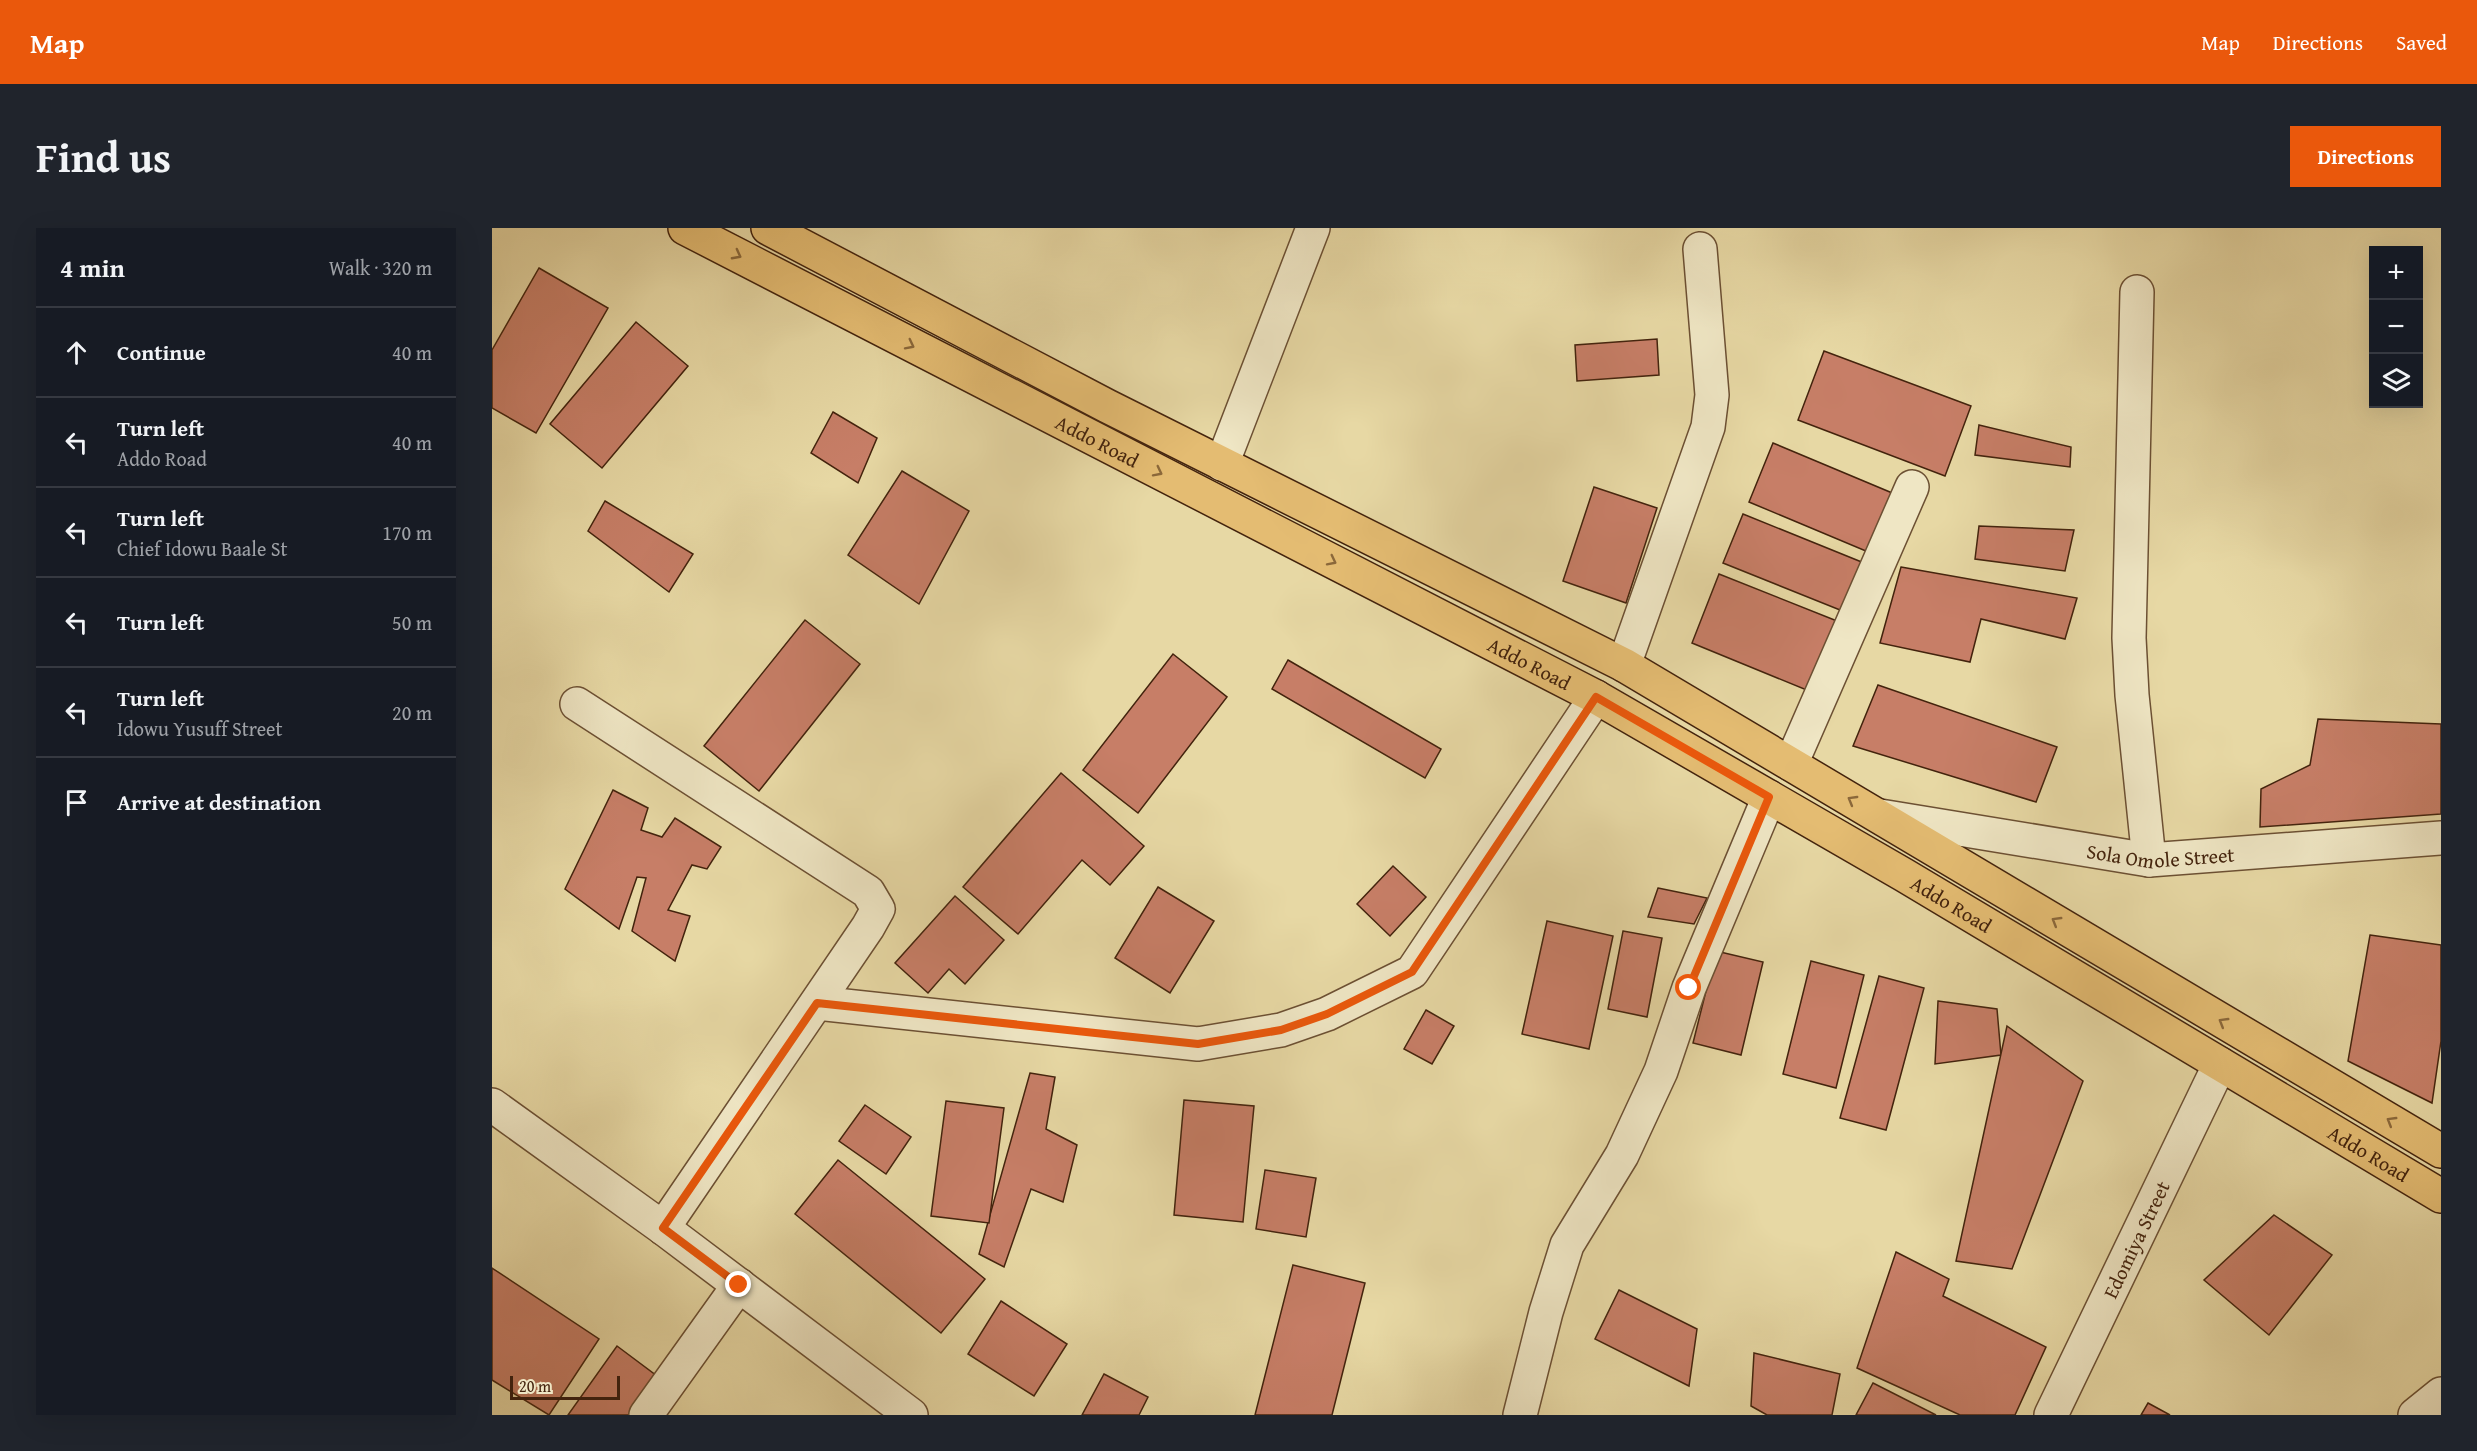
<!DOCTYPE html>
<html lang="en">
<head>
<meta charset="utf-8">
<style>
	:root { --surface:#171b24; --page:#20242c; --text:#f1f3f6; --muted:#9ea1a6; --line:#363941; --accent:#ea580c }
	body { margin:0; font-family:"Gentium Book Plus",serif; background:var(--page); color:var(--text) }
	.controls { position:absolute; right:18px; top:18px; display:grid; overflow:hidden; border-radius:0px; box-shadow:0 6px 24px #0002 }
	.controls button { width:54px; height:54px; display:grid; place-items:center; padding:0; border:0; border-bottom:2px solid var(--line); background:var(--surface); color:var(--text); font:30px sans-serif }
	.scale { position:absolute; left:18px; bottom:15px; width:110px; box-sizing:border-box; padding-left:6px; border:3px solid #43230d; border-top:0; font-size:16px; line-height:21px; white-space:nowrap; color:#43230d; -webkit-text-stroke:4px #efe6c4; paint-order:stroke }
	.stop { position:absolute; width:18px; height:18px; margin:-14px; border:4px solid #ea580c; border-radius:50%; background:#fff }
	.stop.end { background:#ea580c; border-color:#fff; box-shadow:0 2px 6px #0008 }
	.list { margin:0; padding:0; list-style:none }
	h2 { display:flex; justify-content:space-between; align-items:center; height:78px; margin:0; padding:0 24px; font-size:26px }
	h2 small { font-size:20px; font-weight:400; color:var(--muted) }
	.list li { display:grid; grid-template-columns:39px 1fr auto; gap:18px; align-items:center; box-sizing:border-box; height:90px; padding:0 24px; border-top:2px solid var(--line) }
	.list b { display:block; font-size:22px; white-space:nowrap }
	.list p { margin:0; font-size:20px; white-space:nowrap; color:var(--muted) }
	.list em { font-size:20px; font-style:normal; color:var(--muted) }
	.icon { flex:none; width:33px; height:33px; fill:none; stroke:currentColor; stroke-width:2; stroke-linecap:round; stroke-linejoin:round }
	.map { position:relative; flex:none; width:1949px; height:1187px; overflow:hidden; border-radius:0px }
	header { display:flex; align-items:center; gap:36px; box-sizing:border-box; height:84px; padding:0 30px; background:var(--accent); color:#fff }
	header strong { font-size:28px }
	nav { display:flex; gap:33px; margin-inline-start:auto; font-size:21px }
	.intro { display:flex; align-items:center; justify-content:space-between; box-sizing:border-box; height:144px; padding:0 36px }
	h1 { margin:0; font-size:42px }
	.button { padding:15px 27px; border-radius:0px; background:var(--accent); color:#fff; font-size:21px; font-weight:700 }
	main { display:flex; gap:36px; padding:0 36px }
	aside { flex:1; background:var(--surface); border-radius:0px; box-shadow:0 6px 24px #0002 }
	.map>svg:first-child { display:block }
	.building { fill:#c77e67; stroke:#43230d; stroke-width:1.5 }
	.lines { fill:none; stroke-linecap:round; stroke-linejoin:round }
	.minor-casing { stroke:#6c5033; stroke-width:36 }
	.major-casing { stroke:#43230d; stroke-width:36 }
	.minor { stroke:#efe6c4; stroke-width:33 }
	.major { stroke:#e4bc72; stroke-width:33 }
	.oneway { stroke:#8b683a }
	.route { stroke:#ea580c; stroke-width:8 }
	.labels { text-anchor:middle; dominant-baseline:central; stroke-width:6; stroke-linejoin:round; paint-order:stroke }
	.street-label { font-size:20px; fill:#43230d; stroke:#efe6c4 }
</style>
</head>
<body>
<header>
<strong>Map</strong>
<nav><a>Map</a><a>Directions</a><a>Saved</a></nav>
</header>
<div class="intro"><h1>Find us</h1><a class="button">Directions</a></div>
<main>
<aside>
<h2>4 min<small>Walk · 320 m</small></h2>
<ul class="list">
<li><svg class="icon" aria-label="ahead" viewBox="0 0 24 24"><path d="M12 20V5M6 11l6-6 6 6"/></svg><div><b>Continue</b></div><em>40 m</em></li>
<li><svg class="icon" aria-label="left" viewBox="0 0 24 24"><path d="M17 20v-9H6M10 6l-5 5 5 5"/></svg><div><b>Turn left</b><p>Addo Road</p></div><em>40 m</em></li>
<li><svg class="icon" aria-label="left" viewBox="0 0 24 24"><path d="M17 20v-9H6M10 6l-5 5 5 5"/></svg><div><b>Turn left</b><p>Chief Idowu Baale St</p></div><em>170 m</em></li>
<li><svg class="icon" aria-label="left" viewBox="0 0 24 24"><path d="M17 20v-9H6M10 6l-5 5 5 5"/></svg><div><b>Turn left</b></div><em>50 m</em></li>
<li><svg class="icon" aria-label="left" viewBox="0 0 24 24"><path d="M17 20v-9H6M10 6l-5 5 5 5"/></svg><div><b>Turn left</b><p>Idowu Yusuff Street</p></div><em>20 m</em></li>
<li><svg class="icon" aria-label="arrive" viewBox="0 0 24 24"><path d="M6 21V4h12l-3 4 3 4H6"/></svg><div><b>Arrive at destination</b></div></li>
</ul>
</aside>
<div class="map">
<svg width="1949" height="1187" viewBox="0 0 1949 1187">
	<rect width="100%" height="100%" fill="#e7d8a4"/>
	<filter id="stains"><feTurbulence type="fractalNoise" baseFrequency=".00333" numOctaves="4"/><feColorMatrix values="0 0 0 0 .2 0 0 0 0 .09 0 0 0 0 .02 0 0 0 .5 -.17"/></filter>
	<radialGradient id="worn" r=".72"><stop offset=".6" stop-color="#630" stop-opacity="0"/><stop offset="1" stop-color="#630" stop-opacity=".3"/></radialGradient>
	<g class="building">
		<path d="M47 40 116 80 44 205 0 180V122Z"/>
		<path d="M144 94 196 138 110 240 58 196Z"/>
		<path d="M1165 111 1167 147 1085 153 1083 117Z"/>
		<path d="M1332 123 1479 178 1453 248 1306 192Z"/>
		<path d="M341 184 385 210 366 255 319 225Z"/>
		<path d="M1487 197 1579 219 1578 239 1483 227Z"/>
		<path d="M1281 215 1405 267 1381 326 1257 274Z"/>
		<path d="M410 243 477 283 427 376 356 327Z"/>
		<path d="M1102 259 1165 280 1134 375 1071 353Z"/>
		<path d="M113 273 201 326 177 364 96 303Z"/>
		<path d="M1251 286 1377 337 1358 386 1231 335Z"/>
		<path d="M1487 298 1582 302 1573 343 1483 331Z"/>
		<path d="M1409 339 1585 370 1573 411 1489 391 1478 434 1388 415Z"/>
		<path d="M1227 346 1350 395 1322 465 1200 415Z"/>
		<path d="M313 392 368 436 267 563 212 518Z"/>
		<path d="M681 426 735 469 646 585 591 542Z"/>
		<path d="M796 432 949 521 933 550 780 461Z"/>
		<path d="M1386 457 1565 519 1544 574 1361 518Z"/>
		<path d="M1826 491 1949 496V586L1768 599 1769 561 1818 537Z"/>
		<path d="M569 545 652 618 618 657 590 632 526 706 471 659Z"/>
		<path d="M121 562 156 580 149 602 170 609 183 590 229 619 215 641 200 637 176 682 198 688 183 733 140 703 154 650 145 649 127 701 73 661Z"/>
		<path d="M901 638 934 669 898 708 865 676Z"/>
		<path d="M666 659 722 693 678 765 623 730Z"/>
		<path d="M1166 660 1215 670 1202 696 1156 689Z"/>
		<path d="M463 668 512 712 473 756 457 741 436 765 403 735Z"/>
		<path d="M1055 693 1121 708 1097 821 1030 806Z"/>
		<path d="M1131 703 1170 710 1155 789 1116 781Z"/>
		<path d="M1878 707 1949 717V813L1940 875 1856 833Z"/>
		<path d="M1224 723 1271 734 1249 827 1201 815Z"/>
		<path d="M1319 733 1372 747 1344 860 1291 846Z"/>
		<path d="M1387 748 1432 760 1394 902 1348 890Z"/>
		<path d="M1446 773 1505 781 1509 827 1443 836Z"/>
		<path d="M934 782 962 798 940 836 912 821Z"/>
		<path d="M1515 798 1591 853 1520 1041 1464 1033Z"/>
		<path d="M538 845 563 849 554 901 585 917 571 974 539 961 512 1039 487 1026Z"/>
		<path d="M692 872 762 878 751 994 682 987Z"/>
		<path d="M454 873 512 880 497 995 439 988Z"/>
		<path d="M373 877 419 909 394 946 347 913Z"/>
		<path d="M346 932 493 1051 449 1105 303 986Z"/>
		<path d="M773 942 824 950 814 1009 764 1001Z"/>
		<path d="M1782 987 1840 1027 1777 1107 1712 1052Z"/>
		<path d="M1404 1024 1457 1051 1451 1068 1554 1119 1523 1187H1468L1365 1140Z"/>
		<path d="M801 1037 873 1055 840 1187H763Z"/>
		<path d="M0 1040 107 1111 57 1187 0 1152Z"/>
		<path d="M1127 1062 1205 1101 1197 1158 1103 1111Z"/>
		<path d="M509 1073 575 1116 542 1168 476 1126Z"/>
		<path d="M125 1118 173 1154 149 1187H76Z"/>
		<path d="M1262 1125 1348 1146 1340 1187H1275L1259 1178Z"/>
		<path d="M612 1146 656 1169 647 1187H590Z"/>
		<path d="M1381 1155 1444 1187H1364Z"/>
		<path d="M1656 1175 1678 1187H1649Z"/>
	</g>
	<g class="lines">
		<g class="minor-casing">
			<g id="minor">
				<path d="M1645 64 1637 410 1640 467 1657 632"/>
				<path d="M730 236 821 0"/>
				<path d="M1132 437 1216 199 1220 167 1208 21"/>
				<path d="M85 476 376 664 386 681 376 699 171 1000"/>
				<path d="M1299 536 1420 259"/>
				<path id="s1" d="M1388 588 1657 632 1949 610"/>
				<path d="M325 775 706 816 789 802 835 786 920 744 1104 469"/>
				<path d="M0 877 171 1000 419 1187"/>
				<path d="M154 1187 247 1057"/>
				<path d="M1028 1187 1054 1084 1075 1017 1130 927 1169 843 1197 760 1277 569"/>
				<path id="s2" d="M1559 1187 1728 836"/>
				<path d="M1923 1187 1949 1166"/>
			</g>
		</g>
		<g class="major-casing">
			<g id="major">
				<path id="s3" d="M193 0 1104 469 1412 647 1949 968"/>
				<path d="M276 0 615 178 1132 437 1949 923"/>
			</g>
		</g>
		<use href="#minor" class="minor"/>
		<use href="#major" class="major"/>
	</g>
	<defs><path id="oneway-chevron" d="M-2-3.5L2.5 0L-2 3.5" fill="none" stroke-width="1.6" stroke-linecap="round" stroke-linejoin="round" transform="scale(1.5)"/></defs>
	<g class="oneway">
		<use href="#oneway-chevron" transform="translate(245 27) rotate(28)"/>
		<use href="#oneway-chevron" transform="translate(418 117) rotate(27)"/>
		<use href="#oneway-chevron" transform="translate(666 244) rotate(27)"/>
		<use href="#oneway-chevron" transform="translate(840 333) rotate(27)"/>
		<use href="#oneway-chevron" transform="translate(1360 572) rotate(-150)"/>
		<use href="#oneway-chevron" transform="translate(1564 693) rotate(-149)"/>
		<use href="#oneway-chevron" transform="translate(1731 794) rotate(-149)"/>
		<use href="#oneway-chevron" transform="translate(1899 893) rotate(-149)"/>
	</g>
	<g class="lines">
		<path class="route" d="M247 1057 171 1000 325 775 706 816 789 802 835 786 920 744 1104 469 1277 569 1197 760"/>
	</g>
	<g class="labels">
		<g class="street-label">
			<text stroke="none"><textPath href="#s3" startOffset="464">Addo Road</textPath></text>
			<text stroke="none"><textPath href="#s3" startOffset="950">Addo Road</textPath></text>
			<text stroke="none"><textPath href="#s1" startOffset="284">Sola Omole Street</textPath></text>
			<text stroke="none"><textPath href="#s3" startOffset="1436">Addo Road</textPath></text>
			<text stroke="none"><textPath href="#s3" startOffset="1922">Addo Road</textPath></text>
			<text stroke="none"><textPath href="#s2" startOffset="195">Edomiya Street</textPath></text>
		</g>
	</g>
	<rect width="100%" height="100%" filter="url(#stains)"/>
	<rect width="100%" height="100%" fill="url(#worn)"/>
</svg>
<div class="controls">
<button>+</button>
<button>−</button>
<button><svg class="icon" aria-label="layers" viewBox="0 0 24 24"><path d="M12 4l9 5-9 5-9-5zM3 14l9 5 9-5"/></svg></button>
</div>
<div class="scale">20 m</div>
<div class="stop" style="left:1197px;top:760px"></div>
<div class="stop end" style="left:247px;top:1057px"></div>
</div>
</main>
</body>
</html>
